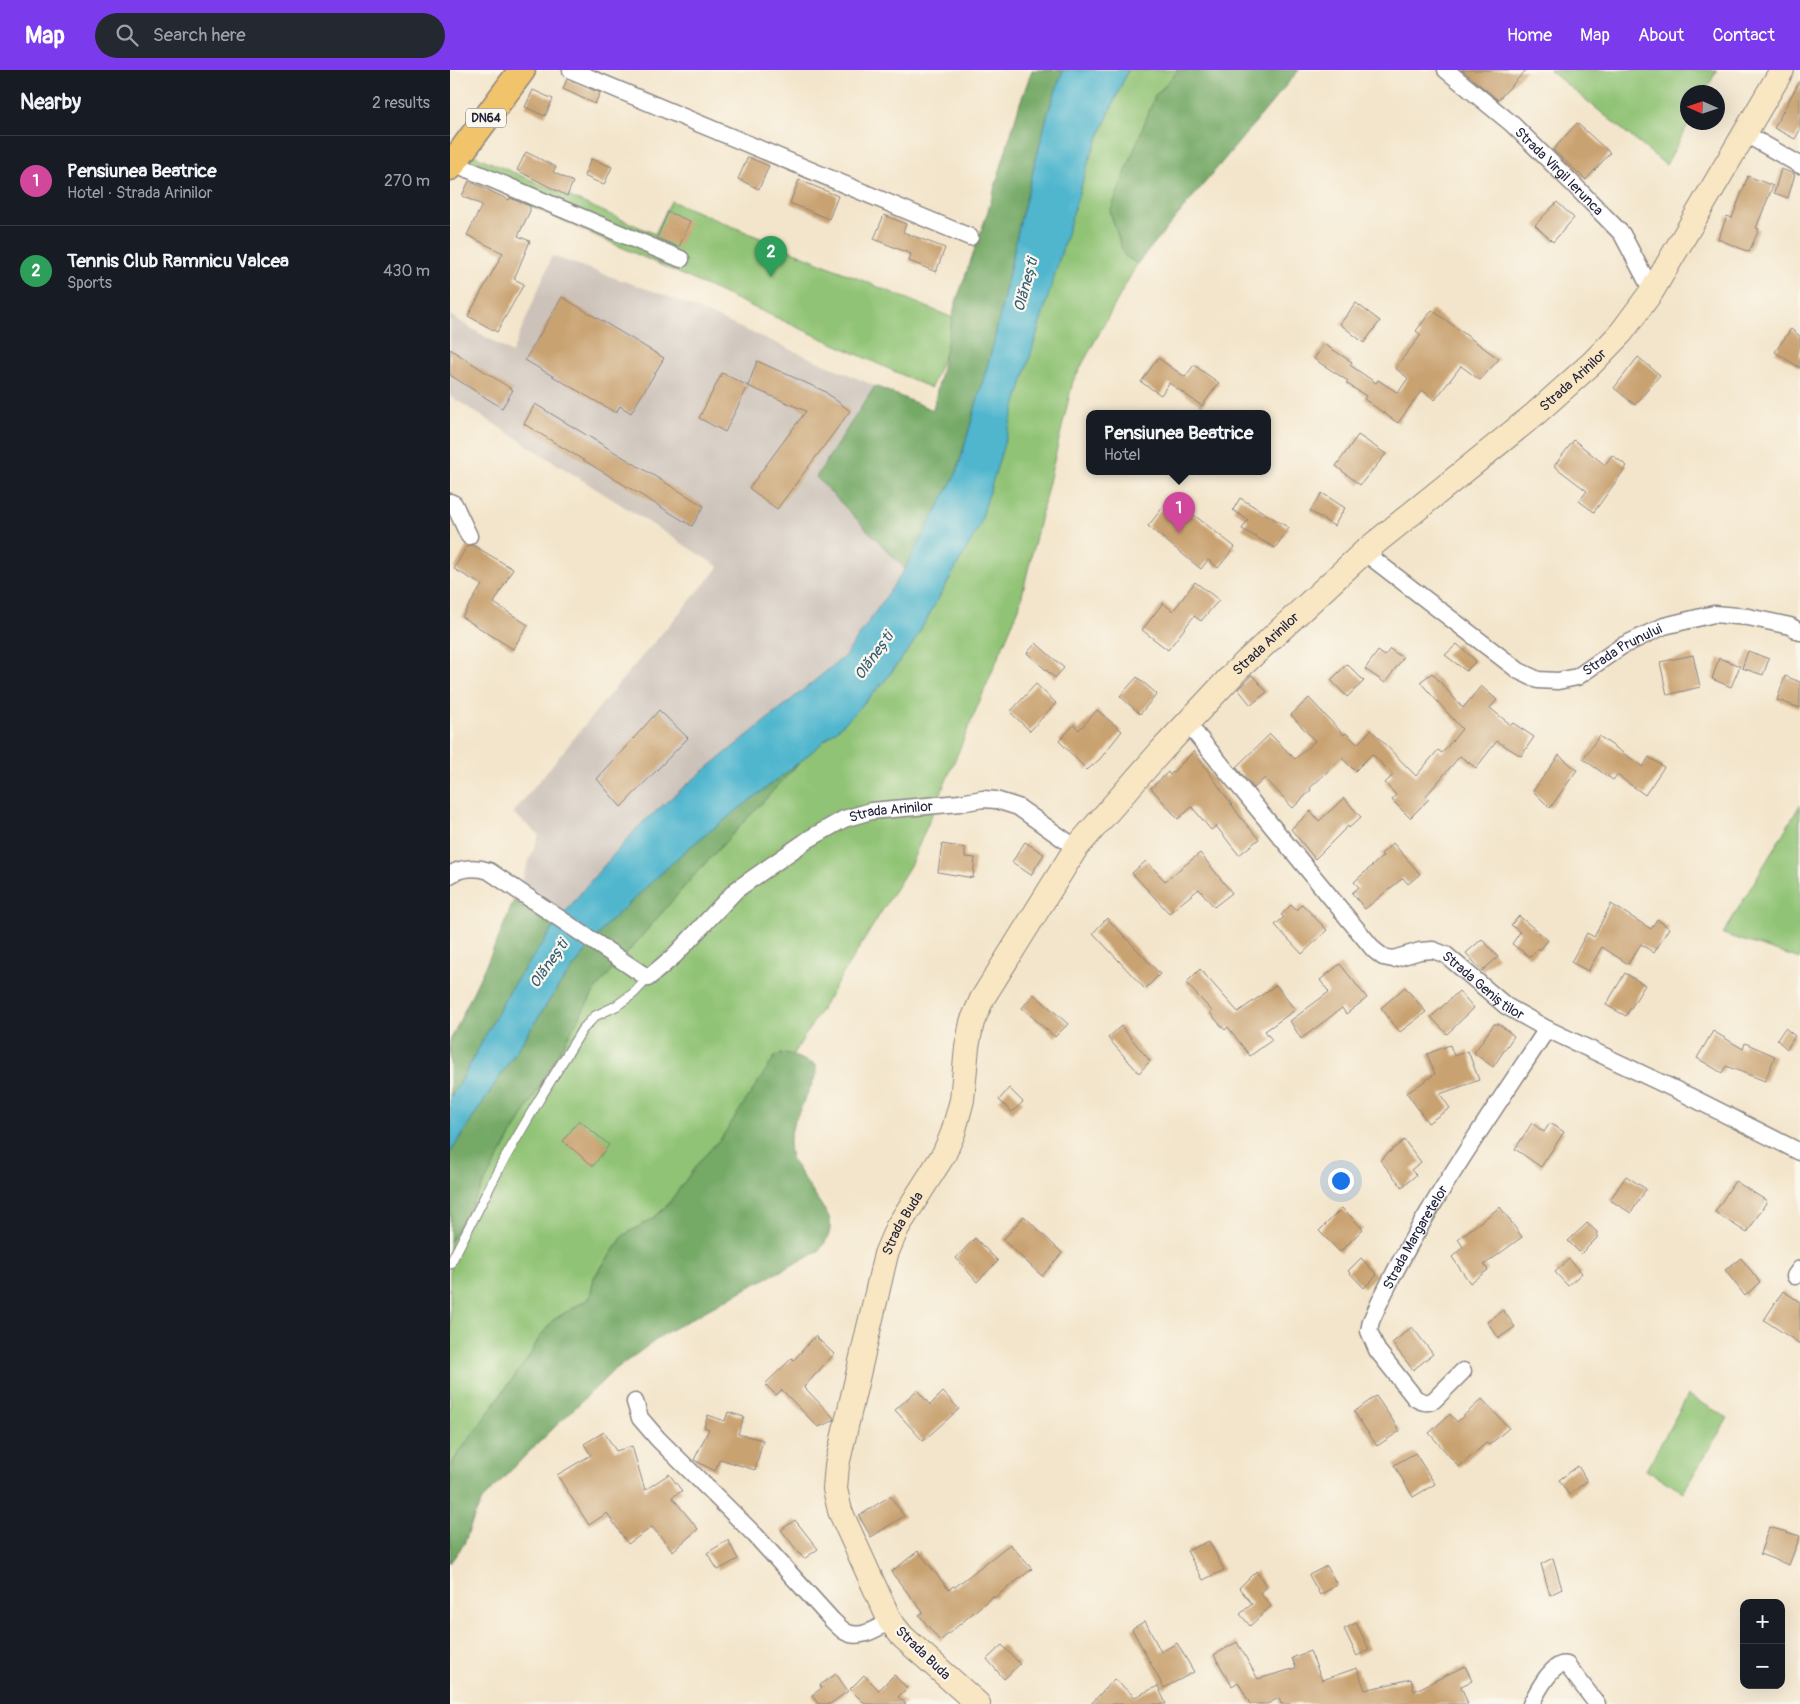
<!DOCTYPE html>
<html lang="en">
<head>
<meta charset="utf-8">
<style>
	:root { --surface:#171b24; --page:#242831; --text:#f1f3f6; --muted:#9ea1a6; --line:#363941; --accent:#7c3aed }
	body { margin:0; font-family:Pangolin,sans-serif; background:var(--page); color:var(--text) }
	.controls { position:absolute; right:15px; bottom:15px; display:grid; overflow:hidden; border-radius:10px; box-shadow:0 5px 20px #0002 }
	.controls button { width:45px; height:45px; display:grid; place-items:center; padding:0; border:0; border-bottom:1px solid var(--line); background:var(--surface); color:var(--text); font:25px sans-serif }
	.compass { position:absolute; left:1230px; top:15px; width:45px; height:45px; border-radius:50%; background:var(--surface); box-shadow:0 5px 20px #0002; rotate:273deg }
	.you { position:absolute; left:890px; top:1110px; width:18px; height:18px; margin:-12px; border:4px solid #fff; border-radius:50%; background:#1a73e8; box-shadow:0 0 0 8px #1a73e833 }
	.badge { display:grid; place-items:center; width:32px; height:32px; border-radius:50%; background:var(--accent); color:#fff; font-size:16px; font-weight:700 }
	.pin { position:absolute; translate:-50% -41px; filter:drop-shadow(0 1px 2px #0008) }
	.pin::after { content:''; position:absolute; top:26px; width:18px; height:15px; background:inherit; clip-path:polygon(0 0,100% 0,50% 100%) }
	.popup { position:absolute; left:636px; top:340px; width:185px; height:65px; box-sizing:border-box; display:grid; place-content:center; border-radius:10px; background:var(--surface); filter:drop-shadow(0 1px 4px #0005); font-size:16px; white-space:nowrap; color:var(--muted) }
	.popup b { font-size:19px; color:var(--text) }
	.popup::after { content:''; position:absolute; left:50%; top:100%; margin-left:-10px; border:10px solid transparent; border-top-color:var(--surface) }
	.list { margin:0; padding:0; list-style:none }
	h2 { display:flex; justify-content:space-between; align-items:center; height:65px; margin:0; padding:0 20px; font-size:21px }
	h2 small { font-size:16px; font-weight:400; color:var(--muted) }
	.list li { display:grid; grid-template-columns:32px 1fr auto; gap:15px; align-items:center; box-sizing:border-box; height:90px; padding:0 20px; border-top:1px solid var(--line) }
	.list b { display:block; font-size:19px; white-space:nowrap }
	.list p { margin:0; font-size:16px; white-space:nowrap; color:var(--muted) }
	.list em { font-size:16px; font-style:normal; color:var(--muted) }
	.icon { flex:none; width:28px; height:28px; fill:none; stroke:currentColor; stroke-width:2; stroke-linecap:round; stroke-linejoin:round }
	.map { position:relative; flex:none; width:1350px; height:1634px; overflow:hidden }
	header { display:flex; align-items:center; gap:30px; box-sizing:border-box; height:70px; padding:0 25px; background:var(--accent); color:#fff }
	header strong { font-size:24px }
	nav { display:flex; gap:28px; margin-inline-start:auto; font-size:18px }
	.search { width:350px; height:45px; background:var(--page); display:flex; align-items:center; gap:12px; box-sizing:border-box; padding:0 18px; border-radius:28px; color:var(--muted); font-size:19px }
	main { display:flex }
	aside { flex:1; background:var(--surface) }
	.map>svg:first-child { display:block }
	.industrial { fill:#ccc2b9 }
	.green { fill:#90c374; stroke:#597258 }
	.forest { fill:#74a966; stroke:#4b6650 }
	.water { fill:#4fb6ce; stroke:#386c84 }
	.building { fill:#c9a271 }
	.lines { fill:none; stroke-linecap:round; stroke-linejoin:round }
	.lane-casing { stroke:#8a8483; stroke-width:11 }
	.street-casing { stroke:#8a8483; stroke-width:19 }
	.secondary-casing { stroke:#8a8483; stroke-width:26 }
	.primary-casing { stroke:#8a8483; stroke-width:29 }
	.lane { stroke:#fff; stroke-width:9 }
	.street { stroke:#fff; stroke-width:16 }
	.secondary { stroke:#f9e7c3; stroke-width:24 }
	.primary { stroke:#f1c36a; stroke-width:26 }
	.labels { text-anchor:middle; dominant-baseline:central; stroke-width:4.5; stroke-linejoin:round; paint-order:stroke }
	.shield { fill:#fbf7ec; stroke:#636270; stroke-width:1 }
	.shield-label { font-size:12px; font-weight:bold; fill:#22223b }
	.street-label { font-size:14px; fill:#22223b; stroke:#fbf7ec }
	.water-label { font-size:15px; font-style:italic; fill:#345d76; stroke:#fbf7ec }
</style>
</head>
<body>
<header>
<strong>Map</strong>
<div class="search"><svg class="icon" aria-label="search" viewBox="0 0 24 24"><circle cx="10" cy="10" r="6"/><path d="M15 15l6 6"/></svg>Search here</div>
<nav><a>Home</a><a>Map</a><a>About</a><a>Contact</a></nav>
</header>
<main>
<aside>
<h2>Nearby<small>2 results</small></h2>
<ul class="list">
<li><span class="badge" style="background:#d1479c">1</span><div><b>Pensiunea Beatrice</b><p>Hotel · Strada Arinilor</p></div><em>270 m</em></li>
<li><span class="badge" style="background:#2e9e5b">2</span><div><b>Tennis Club Ramnicu Valcea</b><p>Sports</p></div><em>430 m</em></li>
</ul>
</aside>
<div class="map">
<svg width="1350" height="1634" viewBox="0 0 1350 1634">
	<rect width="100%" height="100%" fill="#fbf7ec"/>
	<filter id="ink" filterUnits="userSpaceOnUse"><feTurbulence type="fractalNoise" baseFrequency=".02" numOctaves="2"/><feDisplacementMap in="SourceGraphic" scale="10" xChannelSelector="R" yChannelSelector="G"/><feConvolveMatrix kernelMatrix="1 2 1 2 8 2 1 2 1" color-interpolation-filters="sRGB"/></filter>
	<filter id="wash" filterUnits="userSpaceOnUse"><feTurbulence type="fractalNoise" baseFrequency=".0096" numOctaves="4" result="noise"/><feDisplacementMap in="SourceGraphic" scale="20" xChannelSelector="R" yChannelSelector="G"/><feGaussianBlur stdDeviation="1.12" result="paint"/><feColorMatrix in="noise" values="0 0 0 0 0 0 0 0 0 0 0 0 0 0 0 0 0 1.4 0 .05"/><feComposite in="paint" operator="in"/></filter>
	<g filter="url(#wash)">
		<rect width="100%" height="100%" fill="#f3e5cb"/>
		<path class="industrial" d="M102 186 217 226 425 316 366 407 455 499 395 586 234 717 190 755 104 857 64 830 89 765 63 743 165 618 269 497 0 326V245L62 283Z"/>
		<g class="green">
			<path d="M678 0H729L705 26 674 185 687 194 623 311 569 538 461 794 343 985 336 983 290 1041 272 1067 249 1092 216 1137 202 1149 174 1165 144 1207 140 1228 103 1250 89 1268 79 1287 51 1324 0 1397V1172L145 920 247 802 351 691 398 650 433 613 462 575 640 87Z"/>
			<path d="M1099 0H1267L1255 22H1238V52L1239 53 1216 95Z"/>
			<path d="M19 83 205 164 221 131 508 250 481 318 6 102Z"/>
			<path d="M1350 735V889L1273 864Z"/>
			<path d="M1238 1325 1278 1348 1233 1422 1196 1400Z"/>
		</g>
		<g class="forest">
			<path d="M582 0H613L598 43 570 152 544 272 507 402 455 499 366 407 425 316 483 340 505 235 537 144 570 33Z"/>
			<path d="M729 0H849L687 194 674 185 660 142 705 26Z"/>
			<path d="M351 691 247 802 145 920 0 1172V1083L108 917 158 853 237 779Z"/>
			<path d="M64 830 104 857 61 918 10 1013 0 1027V971L49 867Z"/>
			<path d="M336 983 366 995V1005L343 1055 339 1074 341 1089 379 1147C383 1161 377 1171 368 1182L301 1216 217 1262 163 1301 78 1383 33 1429 24 1447 14 1474 0 1493V1397L5 1388 79 1287 89 1268 103 1250 140 1228 144 1208 174 1165 202 1149 216 1137 249 1092 272 1067 326 985Z"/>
		</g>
		<path class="water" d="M613 0H678L640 87 529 457 462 575 433 613 398 650 351 691 237 779 158 853 108 917 0 1083V1027L10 1013 61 918 104 857 137 815 190 755 234 717 395 586 455 499 507 402 544 272 570 152 598 43Z"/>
		<g id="blocks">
			<g class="building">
				<path d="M1012 0H1076L1048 30Z"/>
				<path d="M117 9 150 23 145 34 113 19Z"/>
				<path d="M1350 10V60L1345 69 1324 58Z"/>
				<path d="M83 20 103 29 95 46 75 37Z"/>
				<path d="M1127 53 1160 83 1136 110 1103 80Z"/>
				<path d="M76 82 106 97 103 102 123 112 117 126 67 100Z"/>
				<path d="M298 87 319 96 309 119 288 109Z"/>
				<path d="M141 89 162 97 154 115 134 106Z"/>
				<path d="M1331 99 1345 104 1338 128 1324 123Z"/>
				<path d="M1298 106 1323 116 1306 158 1309 159 1299 182 1268 169 1277 146 1282 148Z"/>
				<path d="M349 110 388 126 379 149 340 133Z"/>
				<path d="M19 111 59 130 60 128 80 136V141L68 166 80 171 64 209 74 214 47 262 18 246 53 183 17 165 32 135 12 126Z"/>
				<path d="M1107 132 1124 148 1103 172 1085 155Z"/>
				<path d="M218 142 240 151 229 177 207 168Z"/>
				<path d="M434 145 456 154 453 162 495 178 486 202 459 191 461 184 424 169Z"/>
				<path d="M112 227 214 288 181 343 170 336 166 343 75 290Z"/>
				<path d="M906 233 930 251 914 273 890 254Z"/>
				<path d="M982 240 1049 289 1030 310 1011 296 985 330 972 320 948 353 914 329 916 326 896 313 898 311 864 289 874 274 902 292 900 295 926 313 928 310 948 323 958 308 945 298 971 265 966 261Z"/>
				<path d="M1341 259 1350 266V298L1325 282Z"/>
				<path d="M0 279 63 320 52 338 0 305Z"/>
				<path d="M1188 287 1210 305 1185 335 1164 318Z"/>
				<path d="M708 288 735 307 744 295 769 313 752 336 719 313 711 325 691 312Z"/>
				<path d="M307 291 374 321 400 341 327 439 299 418 356 341 298 316Z"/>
				<path d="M272 303 298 316 275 362 249 348Z"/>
				<path d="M85 334 254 436 242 456 74 354Z"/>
				<path d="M908 365 936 384 910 415 886 396Z"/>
				<path d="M1124 370 1155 395 1162 385 1177 396 1144 442 1129 431 1137 421 1104 396Z"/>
				<path d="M872 423 895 438 884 456 860 441Z"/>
				<path d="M721 427 785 477 768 498 758 490 751 499 698 456Z"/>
				<path d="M790 428 839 458 825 478 792 459 798 450 783 440Z"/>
				<path d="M23 475 63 499 44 533 78 555 63 579 12 547 32 515 4 499 17 476Z"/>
				<path d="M745 512 769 530 751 551 744 546 718 580 692 560 713 533 723 541Z"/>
				<path d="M586 573 614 598 605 608 577 583Z"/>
				<path d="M1007 574 1026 591 1016 601 995 585Z"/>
				<path d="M940 579 953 588 935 613 915 599 928 581 935 586Z"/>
				<path d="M1298 581 1319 589 1313 605 1292 598Z"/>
				<path d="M1243 585 1250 617 1217 625 1210 592Z"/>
				<path d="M1269 588 1290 596 1281 617 1262 609Z"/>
				<path d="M897 594 914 611 897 627 881 610Z"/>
				<path d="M982 603 1013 638 1031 616 1047 630 1040 638 1061 655 1063 653 1084 667 1071 686 1047 671 1026 698 1010 686 976 726 979 729 960 748 942 730 946 725 935 713 943 705 922 684 905 701 892 688 860 718 861 720 843 738 815 708 804 718 786 697 820 664 845 689 865 671 841 645 859 628 894 665 896 663 907 674 921 660 966 706 988 680 992 683 1012 659 970 612Z"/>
				<path d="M802 605 817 622 801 635 788 619Z"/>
				<path d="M1335 606 1350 612V638L1327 630Z"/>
				<path d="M687 607 707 624 690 644 670 626Z"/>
				<path d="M586 614 606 633 580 661 560 642Z"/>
				<path d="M209 640 238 668 171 737 147 709Z"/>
				<path d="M647 640 672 661 650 689 637 700 609 671 624 655 629 660Z"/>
				<path d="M1149 666 1193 697 1199 687 1214 697 1195 725 1167 705 1163 710 1133 689Z"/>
				<path d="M744 681 791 748 809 769 789 785 766 756 761 760 742 737 728 749 701 718 718 702 720 705Z"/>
				<path d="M1109 685 1127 700 1100 738 1083 721Z"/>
				<path d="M894 728 911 747 899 758 898 756 865 789 841 759 861 741 869 751Z"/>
				<path d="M575 772 594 784 581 805 562 792Z"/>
				<path d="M943 773 970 804 958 814 953 808 915 839 902 823 909 817 904 812 933 786 931 784Z"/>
				<path d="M492 774 515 778V787L525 788 523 808 488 802Z"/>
				<path d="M750 783 782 823 764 837 749 819 719 843 682 803 696 791 715 811Z"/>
				<path d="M852 834 877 860 852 884 825 855 834 847 831 845 841 835 846 840Z"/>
				<path d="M1161 834 1201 859 1207 849 1219 858 1204 883 1191 874 1178 894 1152 877 1138 901 1121 892 1137 863 1144 867Z"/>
				<path d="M1069 846 1098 870 1090 880 1089 878 1080 887 1062 874 1070 862 1061 855Z"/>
				<path d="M657 848 710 904 695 919 643 863Z"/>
				<path d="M1032 869 1048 887 1032 901 1016 883Z"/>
				<path d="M890 894 917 928 896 944 892 938 851 969 840 951 879 922 870 910Z"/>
				<path d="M750 899 788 942 826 915 845 940 815 961 822 970 800 986 778 957 775 960 760 943 762 941 736 913Z"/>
				<path d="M1175 903 1195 915 1176 946 1156 935Z"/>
				<path d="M955 917 976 942 950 962 931 938Z"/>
				<path d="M1009 921 1024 938 997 964 981 947Z"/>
				<path d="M584 924 618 954 605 967 572 938Z"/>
				<path d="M1044 954H1049L1064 966 1043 997 1024 983Z"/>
				<path d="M671 956 700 991 689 1003 658 968Z"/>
				<path d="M1335 958 1345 966 1337 979 1327 970Z"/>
				<path d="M1263 961 1293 979 1295 973 1325 986 1315 1011 1276 996 1272 1003 1247 988Z"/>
				<path d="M1000 975 1004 986 1018 981 1029 1010 990 1024 1000 1038 978 1053 957 1023 985 1004 977 984Z"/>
				<path d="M559 1018 573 1032 562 1042 549 1030Z"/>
				<path d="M129 1050 159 1075 143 1096 113 1071Z"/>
				<path d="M1082 1053 1094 1062 1100 1053 1114 1062 1091 1097 1065 1079Z"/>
				<path d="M954 1070 971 1092 961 1100 966 1105 952 1117 930 1090Z"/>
				<path d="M1176 1106 1196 1119 1181 1143 1160 1130Z"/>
				<path d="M1285 1111 1317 1131 1297 1163 1265 1142Z"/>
				<path d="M1050 1137 1072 1167 1034 1195 1038 1200 1020 1213 1002 1187 1013 1177 1008 1169Z"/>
				<path d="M892 1138 913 1159 890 1182 869 1161Z"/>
				<path d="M574 1146 612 1183 592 1206 553 1170Z"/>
				<path d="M1137 1153 1147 1162V1168L1131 1184 1118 1171Z"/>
				<path d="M525 1168 548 1191 527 1212 506 1188Z"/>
				<path d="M911 1188 927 1205 914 1218 898 1201Z"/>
				<path d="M1291 1188 1310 1212 1295 1226 1275 1200Z"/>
				<path d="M1119 1189 1132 1203 1118 1216 1105 1202Z"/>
				<path d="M1333 1221 1350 1232V1274L1314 1250Z"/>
				<path d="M1053 1240 1065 1257 1049 1268 1037 1252Z"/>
				<path d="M962 1257 983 1284 963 1300 942 1273Z"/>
				<path d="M365 1266 384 1284 354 1317 384 1348 383 1351 368 1357 332 1320 326 1325 315 1314 342 1288 344 1290Z"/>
				<path d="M467 1320 480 1335 493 1322 509 1339 473 1371 445 1340Z"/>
				<path d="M926 1326 950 1361 927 1376 904 1342Z"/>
				<path d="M1032 1329 1059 1358 1039 1375 1036 1373 1009 1397 979 1363 1000 1344 1007 1352Z"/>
				<path d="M278 1342 294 1347 288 1364 313 1370 305 1400 270 1389 265 1401 244 1390 259 1359 254 1357 258 1345 275 1351Z"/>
				<path d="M154 1362 166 1381 182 1376 195 1420 219 1404 232 1421 222 1427 248 1459 223 1481 202 1457 178 1474 157 1443 139 1455 107 1405 141 1385 134 1374Z"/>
				<path d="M965 1383 985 1414 963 1427 944 1395Z"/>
				<path d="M1128 1396 1137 1411 1119 1425 1109 1410Z"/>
				<path d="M440 1426 454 1446 421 1467 409 1446Z"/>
				<path d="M345 1450 368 1479 354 1489 331 1460Z"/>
				<path d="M1319 1457 1350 1466 1339 1495 1310 1484Z"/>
				<path d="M278 1470 288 1489 268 1500 257 1483Z"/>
				<path d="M759 1471 774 1500 753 1510 737 1481Z"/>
				<path d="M560 1474 582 1499 544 1528 543 1526 490 1571 469 1545 473 1542 441 1502 468 1481 499 1520 503 1516 505 1517Z"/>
				<path d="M1103 1488 1112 1519 1100 1525 1091 1494Z"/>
				<path d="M877 1496 887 1515 870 1525 859 1505Z"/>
				<path d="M806 1501 817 1517 810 1523 821 1536 800 1556 790 1544 802 1534 789 1518Z"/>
				<path d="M695 1551 711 1582 727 1573 744 1602 714 1618 682 1559Z"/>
				<path d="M906 1553 919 1579 907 1586 894 1559Z"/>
				<path d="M787 1572 808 1609 846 1598 842 1588 860 1581 872 1610 907 1598 915 1620 961 1609 964 1621 1015 1596 1022 1611 1011 1616 1018 1634H831L829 1628 817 1634H800L788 1612 782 1616 764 1585Z"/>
				<path d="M552 1575 570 1594 554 1609 537 1589Z"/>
				<path d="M386 1604 398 1621 380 1634H368L362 1625 372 1618 370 1615Z"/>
				<path d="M414 1605 429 1620 444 1605 457 1618 448 1627 456 1634H415L400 1619Z"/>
				<path d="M664 1609 685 1627 708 1616 716 1634H641Z"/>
			</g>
		</g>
	</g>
	<g filter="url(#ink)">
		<use href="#blocks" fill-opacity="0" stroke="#8a8483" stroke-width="1"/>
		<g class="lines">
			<g class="lane-casing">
				<path id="lane" d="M0 1194 51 1095 90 1028 132 960 145 946 166 936 184 923 198 908"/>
			</g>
			<g class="street-casing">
				<g id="street">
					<path d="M121 0 520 167"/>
					<path id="s1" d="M996 0 1062 54 1123 114 1172 164 1202 221"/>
					<path d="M1294 63 1350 95"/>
					<path d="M3 93 231 189"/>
					<path d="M0 432 4 434 19 466"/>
					<path id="s2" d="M914 482 1069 601 1088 610 1108 611 1127 607 1172 576 1214 556 1264 544 1298 547 1340 556 1350 562"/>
					<path id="s3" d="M737 653 924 880 933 887 943 889 970 881 983 880 996 885 1056 936 1097 959 1239 1026 1350 1082"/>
					<path id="s4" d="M0 805C11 797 27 797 39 801L198 908 224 886 286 820 359 769 394 749 421 741 510 733 533 729 546 730 568 737 626 778"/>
					<path d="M1345 1206 1350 1199"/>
					<path id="s5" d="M1013 1301 984 1330C977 1334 972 1332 965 1328L927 1280 919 1261 921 1251C967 1148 1035 1054 1097 959"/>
					<path d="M185 1332 190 1348 208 1369 305 1465 382 1550C386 1554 390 1558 394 1561 409 1571 427 1558 440 1551"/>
					<path d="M1081 1634C1086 1624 1103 1590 1117 1595L1147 1634"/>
				</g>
			</g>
			<g class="secondary-casing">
				<g id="secondary">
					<path id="s6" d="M528 1634 453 1567 440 1551 390 1441 385 1419 387 1395 436 1184 447 1158 494 1084 503 1063 512 1030 517 977 522 952 532 929 626 778 711 681 786 601 914 482 1085 344 1142 293 1171 263 1202 221 1332 0"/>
				</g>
			</g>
			<g class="primary-casing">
				<path id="primary" d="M0 97 72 0"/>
			</g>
			<use href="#lane" class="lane"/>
			<use href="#street" class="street"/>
			<use href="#secondary" class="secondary"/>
			<use href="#primary" class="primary"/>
		</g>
	</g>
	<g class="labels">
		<rect class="shield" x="16" y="38.5" width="40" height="19" rx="4"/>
		<g class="shield-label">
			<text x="36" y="48">DN64</text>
		</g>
		<g class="street-label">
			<text stroke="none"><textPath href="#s1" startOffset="152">Strada Virgil Ierunca</textPath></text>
			<text stroke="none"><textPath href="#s6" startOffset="1644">Strada Arinilor</textPath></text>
			<text stroke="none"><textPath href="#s6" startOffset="1239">Strada Arinilor</textPath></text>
			<text stroke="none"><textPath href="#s2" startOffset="309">Strada Prunului</textPath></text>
			<text stroke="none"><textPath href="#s4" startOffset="534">Strada Arinilor</textPath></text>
			<text stroke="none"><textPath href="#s3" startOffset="419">Strada Geniștilor</textPath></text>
			<text stroke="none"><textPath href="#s6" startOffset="540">Strada Buda</textPath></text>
			<text stroke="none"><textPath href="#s5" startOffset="248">Strada Margaretelor</textPath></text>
			<text transform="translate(473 1583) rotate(44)">Strada Buda</text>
		</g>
		<g class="water-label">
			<text transform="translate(576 215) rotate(-75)">Olănești</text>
			<text transform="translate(424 586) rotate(-54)">Olănești</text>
			<text transform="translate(99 894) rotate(-55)">Olănești</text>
		</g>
	</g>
</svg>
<div class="controls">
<button>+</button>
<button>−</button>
</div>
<svg class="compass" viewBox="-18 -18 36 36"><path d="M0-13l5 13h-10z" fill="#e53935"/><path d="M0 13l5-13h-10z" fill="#9ea1a6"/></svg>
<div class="you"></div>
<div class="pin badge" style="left:729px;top:463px;background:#d1479c">1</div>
<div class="popup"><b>Pensiunea Beatrice</b>Hotel</div>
<div class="pin badge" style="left:321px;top:207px;background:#2e9e5b">2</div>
</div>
</main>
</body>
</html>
